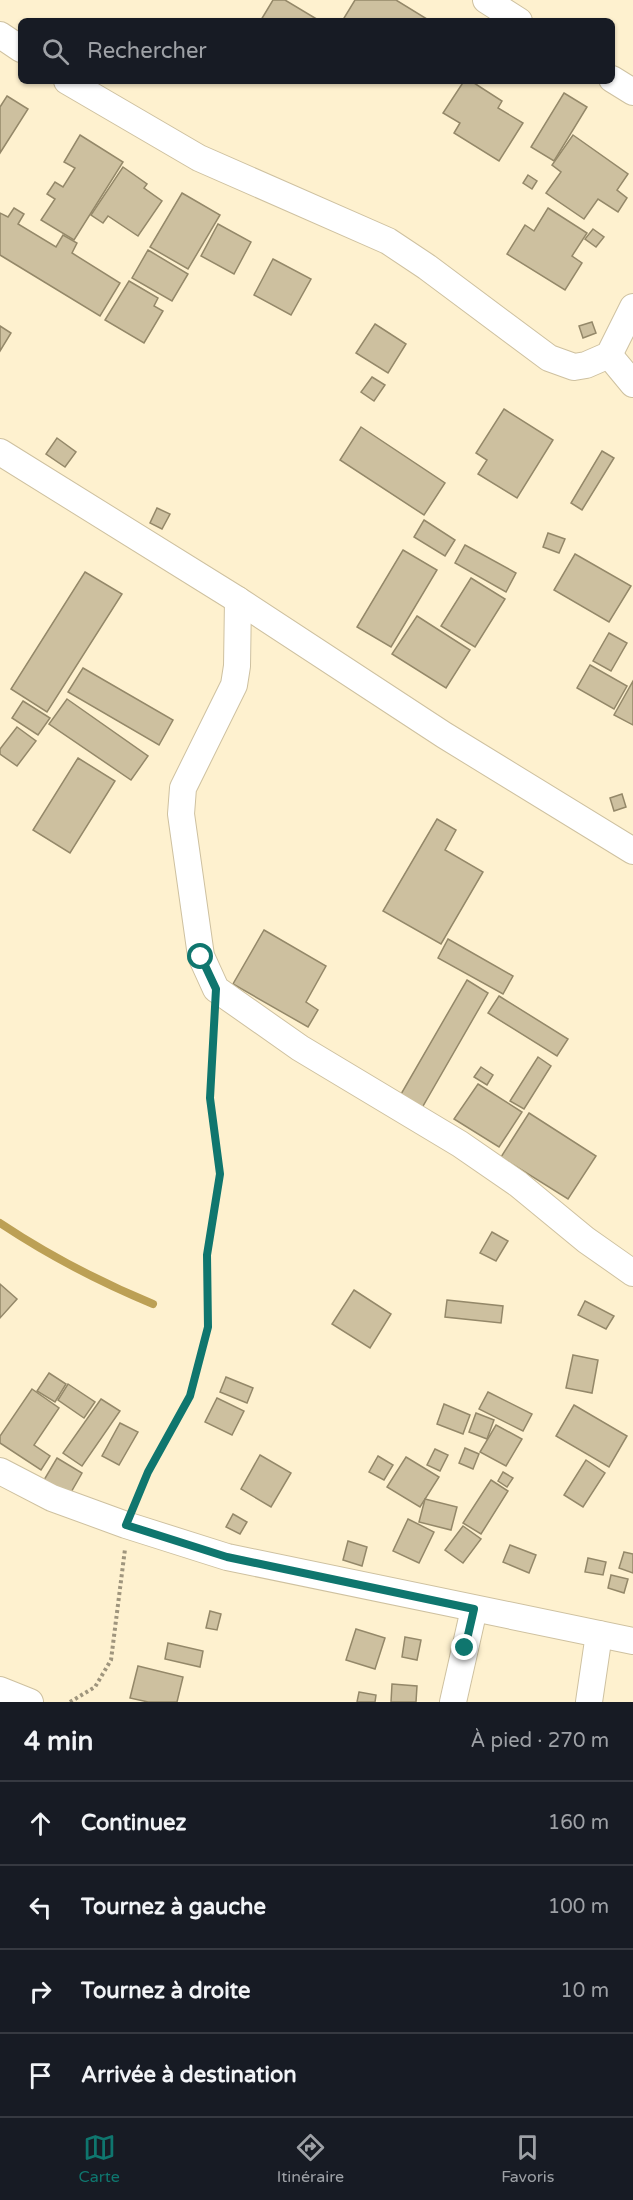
<!DOCTYPE html>
<html lang="fr">
<head>
<meta charset="utf-8">
<style>
	:root { --surface:#171b24; --page:#242831; --text:#f1f3f6; --muted:#9ea1a6; --line:#363941; --accent:#0f766e }
	body { margin:0; font-family:"Varela Round",sans-serif; background:var(--page); color:var(--text) }
	.stop { position:absolute; width:18px; height:18px; margin:-14px; border:4px solid #0f766e; border-radius:50%; background:#fff }
	.stop.end { background:#0f766e; border-color:#fff; box-shadow:0 2px 6px #0008 }
	.list { margin:0; padding:0; list-style:none }
	h2 { display:flex; justify-content:space-between; align-items:center; height:78px; margin:0; padding:0 24px; font-size:26px }
	h2 small { font-size:20px; font-weight:400; color:var(--muted) }
	.list li { display:grid; grid-template-columns:39px 1fr auto; gap:18px; align-items:center; box-sizing:border-box; height:84px; padding:0 24px; border-top:2px solid var(--line) }
	.list b { display:block; font-size:22px; white-space:nowrap }
	.list em { font-size:20px; font-style:normal; color:var(--muted) }
	.icon { flex:none; width:33px; height:33px; fill:none; stroke:currentColor; stroke-width:2; stroke-linecap:round; stroke-linejoin:round }
	.map { position:relative; flex:none; width:633px; height:1702px; overflow:hidden }
	.search { position:absolute; background:var(--surface); box-shadow:0 2px 4px #0004; left:18px; right:18px; top:18px; height:66px; display:flex; align-items:center; gap:15px; box-sizing:border-box; padding:0 21px; border-radius:9px; color:var(--muted); font-size:22px }
	.sheet { height:414px; background:var(--surface) }
	nav { display:flex; justify-content:space-around; align-items:center; box-sizing:border-box; height:84px; border-top:2px solid var(--line); background:var(--surface); font-size:16px; color:var(--muted) }
	nav a { display:grid; justify-items:center; gap:3px }
	nav .on { color:var(--accent) }
	.map>svg:first-child { display:block }
	.lines { fill:none; stroke-linecap:round; stroke-linejoin:round }
	.stream { stroke:#bca055; stroke-width:8 }
	.building { fill:#cdc09f; stroke:#948869; stroke-width:1.5 }
	.minor-casing { stroke:#cec1a0; stroke-width:28 }
	.path { stroke:#9f957d; stroke-width:4; stroke-dasharray:3 3; stroke-linecap:butt }
	.minor { stroke:#fff; stroke-width:26 }
	.route { stroke:#0f766e; stroke-width:8 }
</style>
</head>
<body>
<div class="map">
<svg width="633" height="1702" viewBox="0 0 633 1702">
	<rect width="100%" height="100%" fill="#fef1cf"/>
	<g class="lines">
		<path class="stream" d="M0 1223C48 1255 100 1282 153 1304"/>
	</g>
	<g class="building">
		<path d="M273 0H285L320 21H263L261 20Z"/>
		<path d="M355 0H396L427 19 348 21 344 18Z"/>
		<path d="M464 81H471L502 101 498 108 523 123 499 161 454 133 460 123 443 113Z"/>
		<path d="M564 93 587 107 554 161 531 147Z"/>
		<path d="M7 96 28 109 0 153V107Z"/>
		<path d="M80 135 123 162 74 240 41 220 55 199 47 194 55 182 63 187 75 168 64 162Z"/>
		<path d="M573 135 628 174 617 190 627 198 618 212 598 199 584 219 546 193 561 172 552 165Z"/>
		<path d="M123 167 147 184 144 188 162 201 138 236 108 216 103 223 91 215Z"/>
		<path d="M528 175 537 181 532 189 523 183Z"/>
		<path d="M182 193 220 215 188 269 150 247Z"/>
		<path d="M14 208 24 214 18 224 56 247 63 235 77 243 72 253 120 283 100 316 0 255V213L8 217Z"/>
		<path d="M548 208 587 233 572 256 582 263 565 290 507 254 525 225 534 231Z"/>
		<path d="M218 224 251 242 234 274 201 256Z"/>
		<path d="M593 229 604 237 596 247 585 239Z"/>
		<path d="M148 250 188 274 172 301 132 278Z"/>
		<path d="M273 259 311 279 291 315 254 295Z"/>
		<path d="M129 281 158 298 154 306 163 311 144 343 105 320Z"/>
		<path d="M592 322 596 333 583 338 579 326Z"/>
		<path d="M375 324 406 344 388 373 356 353Z"/>
		<path d="M0 326 11 333 0 351Z"/>
		<path d="M372 377 385 385 374 401 361 392Z"/>
		<path d="M504 409 553 440 517 498 478 474 487 460 476 453Z"/>
		<path d="M361 427 445 483 424 515 340 460Z"/>
		<path d="M57 438 76 452 65 467 46 454Z"/>
		<path d="M602 451 614 458 582 510 571 503Z"/>
		<path d="M157 508 170 514 162 529 150 523Z"/>
		<path d="M424 520 455 540 445 556 414 537Z"/>
		<path d="M548 533 565 539 559 553 543 547Z"/>
		<path d="M465 545 516 573 506 592 455 563Z"/>
		<path d="M403 550 437 570 391 647 357 627Z"/>
		<path d="M575 554 631 586 609 622 554 590Z"/>
		<path d="M85 572 122 594 47 712 11 689Z"/>
		<path d="M471 578 505 599 475 647 441 626Z"/>
		<path d="M417 616 470 650 446 688 392 654Z"/>
		<path d="M609 633 627 643 611 671 593 661Z"/>
		<path d="M590 665 627 686 614 709 577 688Z"/>
		<path d="M83 668 173 720 159 745 68 692Z"/>
		<path d="M633 681V725L614 715Z"/>
		<path d="M67 699 148 756 131 780 49 724Z"/>
		<path d="M23 701 50 718 38 735 12 718Z"/>
		<path d="M17 727 36 741 17 766 0 754V749Z"/>
		<path d="M78 758 115 781 70 853 33 830Z"/>
		<path d="M622 794 626 807 614 811 610 798Z"/>
		<path d="M437 819 456 830 445 850 483 872 441 944 383 911Z"/>
		<path d="M264 930 326 966 306 1002 318 1010 308 1027 233 984Z"/>
		<path d="M448 939 513 976 503 994 438 958Z"/>
		<path d="M467 980 488 993 419 1113 397 1101Z"/>
		<path d="M499 996 568 1039 557 1056 488 1013Z"/>
		<path d="M538 1057 551 1066 524 1109 510 1101Z"/>
		<path d="M481 1067 493 1075 487 1085 474 1077Z"/>
		<path d="M478 1084 522 1112 499 1147 454 1119Z"/>
		<path d="M529 1113 596 1156 568 1199 501 1157Z"/>
		<path d="M492 1232 508 1241 496 1261 480 1253Z"/>
		<path d="M0 1284 17 1299 0 1318Z"/>
		<path d="M354 1290 391 1314 370 1348 332 1324Z"/>
		<path d="M447 1300 503 1306 501 1323 445 1317Z"/>
		<path d="M585 1301 614 1316 606 1329 578 1315Z"/>
		<path d="M573 1355 598 1360 592 1393 566 1388Z"/>
		<path d="M49 1373 66 1384 55 1402 37 1391Z"/>
		<path d="M226 1377 253 1388 247 1403 220 1392Z"/>
		<path d="M68 1384 95 1402 84 1418 58 1400Z"/>
		<path d="M32 1389 59 1408 34 1445 50 1456 41 1470 0 1443V1436Z"/>
		<path d="M488 1392 532 1414 523 1431 479 1409Z"/>
		<path d="M217 1398 244 1411 232 1435 205 1422Z"/>
		<path d="M101 1399 120 1411 82 1466 63 1453Z"/>
		<path d="M444 1404 470 1415 463 1434 437 1424Z"/>
		<path d="M574 1405 627 1436 609 1467 556 1436Z"/>
		<path d="M476 1413 494 1420 487 1439 469 1432Z"/>
		<path d="M120 1423 138 1432 119 1465 102 1456Z"/>
		<path d="M496 1425 522 1439 506 1466 480 1452Z"/>
		<path d="M465 1448 479 1454 473 1469 459 1463Z"/>
		<path d="M435 1449 448 1455 440 1471 427 1465Z"/>
		<path d="M260 1455 291 1473 271 1507 241 1489Z"/>
		<path d="M378 1456 393 1465 384 1480 369 1472Z"/>
		<path d="M406 1457 439 1477 420 1507 387 1487Z"/>
		<path d="M57 1458 82 1473 70 1494 44 1480Z"/>
		<path d="M586 1460 605 1473 583 1507 564 1495Z"/>
		<path d="M503 1472 513 1478 507 1487 498 1481Z"/>
		<path d="M491 1480 508 1491 481 1534 463 1523Z"/>
		<path d="M425 1499 457 1507 451 1530 419 1522Z"/>
		<path d="M233 1514 247 1522 240 1534 226 1527Z"/>
		<path d="M408 1519 434 1532 419 1563 393 1551Z"/>
		<path d="M463 1526 481 1539 463 1563 445 1550Z"/>
		<path d="M348 1541 367 1547 362 1566 343 1560Z"/>
		<path d="M510 1545 536 1555 529 1573 503 1562Z"/>
		<path d="M624 1552 633 1554V1573L619 1568Z"/>
		<path d="M588 1558 606 1562 603 1575 585 1572Z"/>
		<path d="M611 1575 628 1579 624 1593 608 1588Z"/>
		<path d="M210 1611 221 1614 217 1630 206 1628Z"/>
		<path d="M356 1629 385 1638 375 1669 346 1660Z"/>
		<path d="M405 1637 421 1640 417 1660 402 1657Z"/>
		<path d="M168 1643 203 1651 200 1667 165 1659Z"/>
		<path d="M138 1666 183 1677 177 1702H148L130 1698Z"/>
		<path d="M392 1684 417 1686 416 1702H391Z"/>
		<path d="M359 1692 376 1695 375 1702H357Z"/>
	</g>
	<g class="lines">
		<g class="minor-casing">
			<g id="minor">
				<path d="M486 0 519 21"/>
				<path d="M0 35 21 49"/>
				<path d="M612 79 633 92"/>
				<path d="M67 81 199 158 388 241 427 267 549 358 574 367 586 365 609 355 633 307"/>
				<path d="M609 355 633 384"/>
				<path d="M0 452 238 600 444 735 633 851"/>
				<path d="M238 600 237 666 234 685 183 788 181 814 201 956 216 989 300 1048 460 1144 518 1184 586 1240 633 1273"/>
				<path d="M0 1471 52 1498 126 1525 227 1557 633 1641"/>
				<path d="M0 1690 30 1702"/>
				<path d="M453 1702 474 1609"/>
				<path d="M589 1702 599 1634"/>
			</g>
		</g>
		<g class="path">
			<path d="M134 1504 148 1472 190 1396 208 1327 207 1255 221 1174 210 1098 215 1017"/>
			<path d="M70 1702 95 1687 111 1660 125 1549"/>
		</g>
		<use href="#minor" class="minor"/>
	</g>
	<g class="lines">
		<path class="route" d="M201 957 216 989 210 1098 220 1174 207 1255 208 1327 190 1396 148 1472 126 1525 227 1557 474 1609 465 1648"/>
	</g>
</svg>
<div class="stop" style="left:201px;top:957px"></div>
<div class="stop end" style="left:465px;top:1648px"></div>
<div class="search"><svg class="icon" aria-label="search" viewBox="0 0 24 24"><circle cx="10" cy="10" r="6"/><path d="M15 15l6 6"/></svg>Rechercher</div>
</div>
<section class="sheet">
<h2>4 min<small>À pied · 270 m</small></h2>
<ul class="list">
<li><svg class="icon" aria-label="ahead" viewBox="0 0 24 24"><path d="M12 20V5M6 11l6-6 6 6"/></svg><div><b>Continuez</b></div><em>160 m</em></li>
<li><svg class="icon" aria-label="left" viewBox="0 0 24 24"><path d="M17 20v-9H6M10 6l-5 5 5 5"/></svg><div><b>Tournez à gauche</b></div><em>100 m</em></li>
<li><svg class="icon" aria-label="right" viewBox="0 0 24 24"><path d="M7 20v-9h11M14 6l5 5-5 5"/></svg><div><b>Tournez à droite</b></div><em>10 m</em></li>
<li><svg class="icon" aria-label="arrive" viewBox="0 0 24 24"><path d="M6 21V4h12l-3 4 3 4H6"/></svg><div><b>Arrivée à destination</b></div></li>
</ul>
</section>
<nav>
<a class="on"><svg class="icon" aria-label="map" viewBox="0 0 24 24"><path d="M3 6l6-2 6 2 6-2v14l-6 2-6-2-6 2zM9 4v14M15 6v14"/></svg>Carte</a>
<a><svg class="icon" aria-label="directions" viewBox="0 0 24 24"><path d="M12 3l9 9-9 9-9-9zM9 14v-3h6M13 9l2 2-2 2"/></svg>Itinéraire</a>
<a><svg class="icon" aria-label="saved" viewBox="0 0 24 24"><path d="M7 4h10v16l-5-4-5 4z"/></svg>Favoris</a>
</nav>
</body>
</html>
